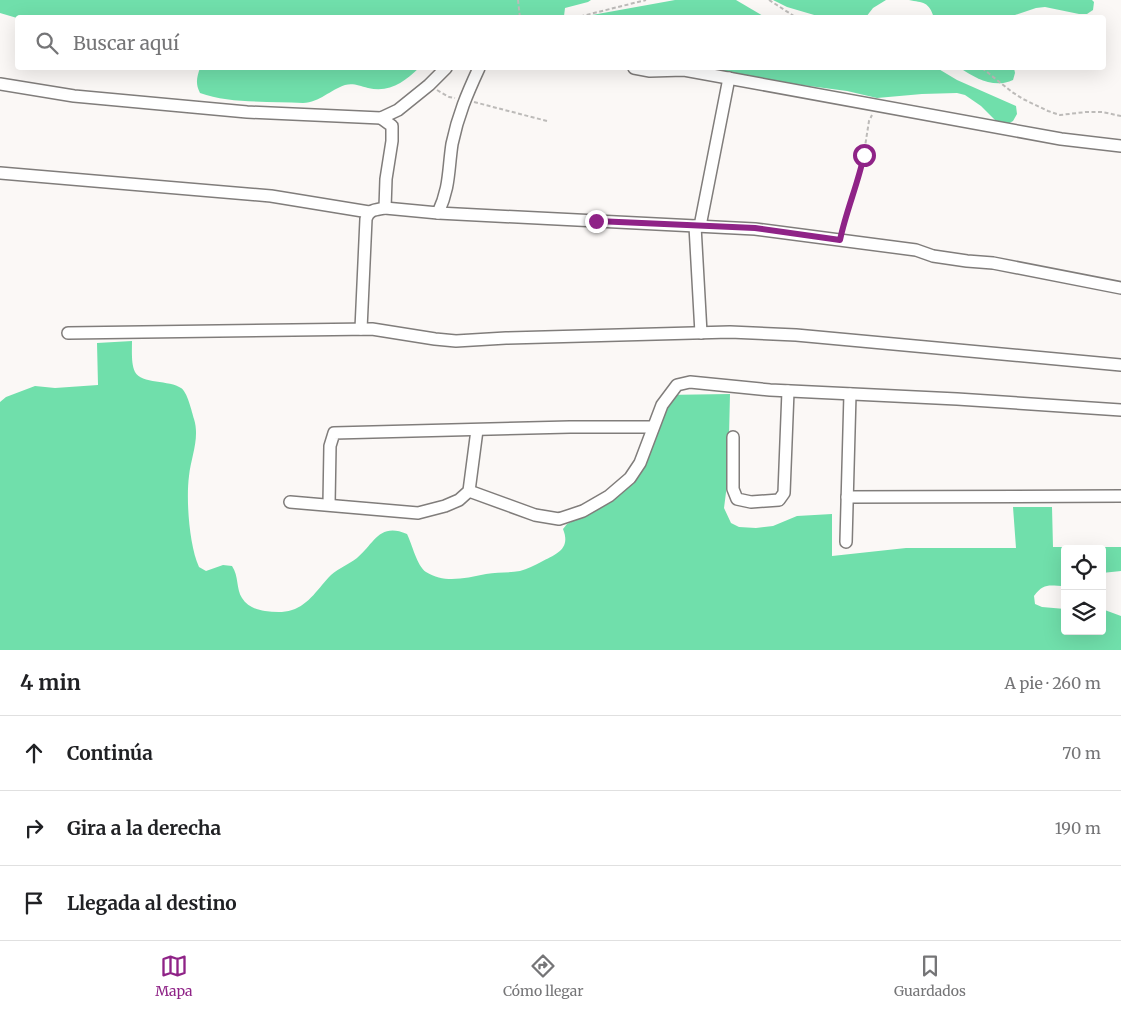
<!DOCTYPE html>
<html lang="es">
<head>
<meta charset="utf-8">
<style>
	:root { --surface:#fff; --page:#f2f2f2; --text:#202124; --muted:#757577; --line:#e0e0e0; --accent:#8f2387 }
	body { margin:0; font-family:Merriweather,serif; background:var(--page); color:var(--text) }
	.controls { position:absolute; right:15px; bottom:15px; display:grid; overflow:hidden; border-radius:5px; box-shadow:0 5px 20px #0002 }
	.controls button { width:45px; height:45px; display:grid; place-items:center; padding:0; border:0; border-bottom:1px solid var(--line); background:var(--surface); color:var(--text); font:25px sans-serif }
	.stop { position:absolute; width:15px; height:15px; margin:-11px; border:4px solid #8f2387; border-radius:50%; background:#fff }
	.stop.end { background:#8f2387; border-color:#fff; box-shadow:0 1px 5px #0008 }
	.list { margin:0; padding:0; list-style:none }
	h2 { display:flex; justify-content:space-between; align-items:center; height:65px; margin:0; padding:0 20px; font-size:21px }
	h2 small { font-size:16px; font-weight:400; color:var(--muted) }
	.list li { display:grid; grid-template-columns:32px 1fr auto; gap:15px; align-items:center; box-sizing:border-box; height:75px; padding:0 20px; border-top:1px solid var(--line) }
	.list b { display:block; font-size:19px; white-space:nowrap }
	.list em { font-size:16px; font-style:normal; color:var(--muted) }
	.icon { flex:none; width:28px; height:28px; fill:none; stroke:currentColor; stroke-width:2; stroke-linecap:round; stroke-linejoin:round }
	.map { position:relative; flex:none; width:1121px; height:650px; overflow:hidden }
	.search { position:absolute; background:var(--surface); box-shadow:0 5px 20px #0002; left:15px; right:15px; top:15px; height:55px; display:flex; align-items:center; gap:12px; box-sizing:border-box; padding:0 18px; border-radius:5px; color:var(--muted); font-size:19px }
	.sheet { height:290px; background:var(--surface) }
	nav { display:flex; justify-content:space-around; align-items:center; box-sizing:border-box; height:70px; border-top:1px solid var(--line); background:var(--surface); font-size:14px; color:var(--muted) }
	nav a { display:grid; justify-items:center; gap:2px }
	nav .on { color:var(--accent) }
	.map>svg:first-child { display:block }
	.forest { fill:#70dfab }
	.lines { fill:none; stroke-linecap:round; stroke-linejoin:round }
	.minor-casing { stroke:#807d7b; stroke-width:14 }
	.path { stroke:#bdbbb9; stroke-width:2; stroke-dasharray:4 2.5; stroke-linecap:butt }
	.minor { stroke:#fff; stroke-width:11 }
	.route { stroke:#8f2387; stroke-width:6 }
</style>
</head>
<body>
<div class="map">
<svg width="1121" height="650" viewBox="0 0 1121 650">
	<rect width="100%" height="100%" fill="#fbf8f6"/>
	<g class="forest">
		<path d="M0 0H591L588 2 565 8 564 16 568 18H17L0 13Z"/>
		<path d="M675 0H736L765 17H581Z"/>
		<path d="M773 0H886L873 8 866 17H821L787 7Z"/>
		<path d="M909 0H1092L1094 2 1093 10 1087 14H1079L1045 7 1036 8 1009 17 934 18C929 1 923 3 909 0Z"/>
		<path d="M200 68H419C404 82 390 93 368 88 359 86 354 83 345 85 330 90 320 102 303 103 271 101 230 104 200 93 195 83 197 77 200 68Z"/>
		<path d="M675 68H937L957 80 1016 106 1017 114 1013 121 1006 125 998 123 981 106 965 95 957 93 922 94 877 98 847 91Z"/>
		<path d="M960 68H1014L1015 73 1013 80C994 89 975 78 960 68Z"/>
		<path d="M132 341C132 350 131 364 135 372 141 384 170 380 181 388 187 391 192 412 194 419 200 438 191 457 189 476 186 499 189 545 199 567L206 571 223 565 232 566C239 576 236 589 242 598 247 606 256 610 265 611 274 612 283 613 292 610 309 605 319 587 331 575 339 568 349 564 357 558 374 544 379 522 407 534 412 544 417 566 426 572 445 584 465 578 486 574 497 572 509 573 520 571 527 569 535 565 541 562 557 554 571 549 563 529L567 524 592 512 627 482 663 395 730 394 728 477 724 508 731 523 739 527 756 528 773 526 797 516 832 514V556L906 548H1016L1013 507H1052L1053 547H1121V571L1102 573V549H1065V586C1050 586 1044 582 1034 596L1035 604 1042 607 1065 609V631H1102V609L1121 616V650H0V402L6 397 35 386 55 388 98 385 97 343Z"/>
	</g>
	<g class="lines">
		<g class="minor-casing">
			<g id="minor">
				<path d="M634 68 650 71 684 70 1061 139 1121 146"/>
				<path d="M0 84 74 96 247 112 381 118 398 110 429 85 446 68"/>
				<path d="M0 173 271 196 369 212"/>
				<path d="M385 208 438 213 755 229 916 250 933 256 967 261 993 263 1121 288"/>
				<path d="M438 213C450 187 448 171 452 144 458 115 467 94 479 68"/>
				<path d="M695 226 701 333"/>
				<path d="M700 226 729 78"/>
				<path d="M361 329 366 219C369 209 376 210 385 208L386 179 392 141V126L381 118"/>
				<path d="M68 333 372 329 435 339 456 341 506 338 730 332 796 335 1121 365"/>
				<path d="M733 437V489L737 499 751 502 779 500 784 493 788 391"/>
				<path d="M469 491 535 515 559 519 583 511 609 496 630 478 640 463 662 405 677 385 690 382 770 390 957 399 1121 410"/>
				<path d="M847 497 1121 496"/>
				<path d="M290 502 418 513 445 506 459 500 469 491 477 430"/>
				<path d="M329 504 330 446 334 433 570 427H653"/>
				<path d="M846 542 850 394"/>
			</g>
		</g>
		<g class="path">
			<path d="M518 0 520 18"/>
			<path d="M769 0 797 18"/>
			<path d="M574 18 646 0"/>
			<path d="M982 68 1012 92 1023 99 1048 111 1060 115 1086 112H1102L1121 116"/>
			<path d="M437 90 449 97 455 98"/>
			<path d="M474 102 547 121"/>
			<path d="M842 231 861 172 869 121 872 115"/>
		</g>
		<use href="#minor" class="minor"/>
	</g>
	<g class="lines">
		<path class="route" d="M596 221 755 228 840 240C846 211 858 184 864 155"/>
	</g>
</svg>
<div class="controls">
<button><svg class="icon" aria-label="locate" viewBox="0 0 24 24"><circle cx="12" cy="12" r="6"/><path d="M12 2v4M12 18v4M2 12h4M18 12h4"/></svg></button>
<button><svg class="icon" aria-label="layers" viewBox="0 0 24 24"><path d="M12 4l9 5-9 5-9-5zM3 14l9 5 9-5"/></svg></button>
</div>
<div class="stop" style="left:864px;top:155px"></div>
<div class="stop end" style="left:596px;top:221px"></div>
<div class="search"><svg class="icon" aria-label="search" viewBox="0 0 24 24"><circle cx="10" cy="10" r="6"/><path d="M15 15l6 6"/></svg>Buscar aquí</div>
</div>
<section class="sheet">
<h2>4 min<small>A pie · 260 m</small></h2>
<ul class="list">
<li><svg class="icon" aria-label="ahead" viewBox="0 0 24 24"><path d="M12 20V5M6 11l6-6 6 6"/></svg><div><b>Continúa</b></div><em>70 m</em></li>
<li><svg class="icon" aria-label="right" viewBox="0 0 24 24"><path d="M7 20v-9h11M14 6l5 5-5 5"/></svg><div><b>Gira a la derecha</b></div><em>190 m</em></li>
<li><svg class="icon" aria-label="arrive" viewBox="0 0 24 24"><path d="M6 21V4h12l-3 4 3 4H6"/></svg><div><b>Llegada al destino</b></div></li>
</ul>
</section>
<nav>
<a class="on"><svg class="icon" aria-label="map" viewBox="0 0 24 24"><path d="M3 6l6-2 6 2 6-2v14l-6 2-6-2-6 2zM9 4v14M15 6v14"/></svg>Mapa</a>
<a><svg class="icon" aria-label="directions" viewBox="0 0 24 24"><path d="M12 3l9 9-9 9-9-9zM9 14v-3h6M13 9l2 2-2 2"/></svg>Cómo llegar</a>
<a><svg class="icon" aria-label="saved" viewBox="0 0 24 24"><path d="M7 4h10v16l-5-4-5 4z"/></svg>Guardados</a>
</nav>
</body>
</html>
